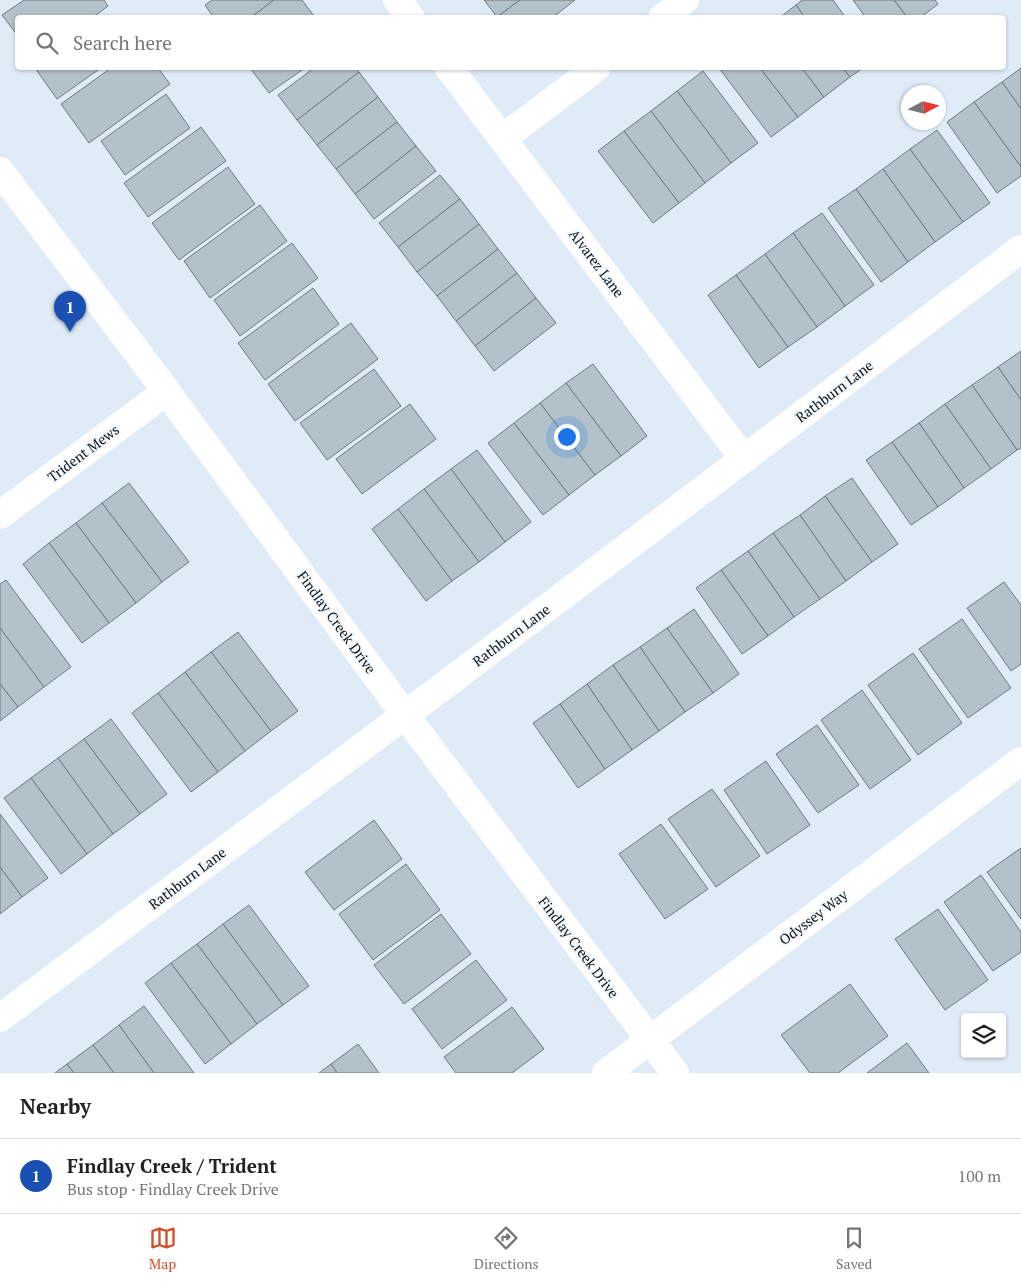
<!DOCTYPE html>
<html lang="en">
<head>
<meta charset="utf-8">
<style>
	:root { --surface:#fff; --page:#f2f2f2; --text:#222; --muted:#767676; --line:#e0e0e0; --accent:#d54c25 }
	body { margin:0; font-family:"PT Serif",serif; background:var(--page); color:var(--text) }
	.controls { position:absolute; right:15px; bottom:15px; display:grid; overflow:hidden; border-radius:5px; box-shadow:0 1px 4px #0004 }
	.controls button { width:45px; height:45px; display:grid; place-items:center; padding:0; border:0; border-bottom:1px solid var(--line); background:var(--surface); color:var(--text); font:25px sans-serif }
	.compass { position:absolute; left:901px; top:85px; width:45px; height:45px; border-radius:50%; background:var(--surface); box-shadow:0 1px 4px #0004; rotate:83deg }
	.you { position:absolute; left:566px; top:436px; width:18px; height:18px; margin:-12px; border:4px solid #fff; border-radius:50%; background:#1a73e8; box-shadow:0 0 0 8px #1a73e833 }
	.badge { display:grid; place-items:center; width:32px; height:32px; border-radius:50%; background:var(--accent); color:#fff; font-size:16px; font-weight:700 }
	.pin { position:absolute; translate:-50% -41px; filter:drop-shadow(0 1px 2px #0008) }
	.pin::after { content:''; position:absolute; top:26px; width:18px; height:15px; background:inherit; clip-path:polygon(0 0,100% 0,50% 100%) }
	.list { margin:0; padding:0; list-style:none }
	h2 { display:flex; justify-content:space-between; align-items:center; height:65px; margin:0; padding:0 20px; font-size:21px }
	h2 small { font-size:16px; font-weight:400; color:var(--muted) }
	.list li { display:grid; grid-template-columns:32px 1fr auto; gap:15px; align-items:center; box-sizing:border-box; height:75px; padding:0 20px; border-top:1px solid var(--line) }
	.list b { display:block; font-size:19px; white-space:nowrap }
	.list p { margin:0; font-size:16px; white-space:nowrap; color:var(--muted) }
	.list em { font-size:16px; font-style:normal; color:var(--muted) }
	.icon { flex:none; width:28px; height:28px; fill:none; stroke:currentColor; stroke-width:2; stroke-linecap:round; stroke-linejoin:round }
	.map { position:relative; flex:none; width:1021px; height:1073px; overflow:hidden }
	.search { position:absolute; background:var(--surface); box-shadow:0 1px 4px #0004; left:15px; right:15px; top:15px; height:55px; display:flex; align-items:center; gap:12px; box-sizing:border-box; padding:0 18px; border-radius:5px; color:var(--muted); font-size:19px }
	.sheet { height:140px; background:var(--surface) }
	nav { display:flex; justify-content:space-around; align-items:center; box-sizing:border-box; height:70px; border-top:1px solid var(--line); background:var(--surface); font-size:14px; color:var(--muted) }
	nav a { display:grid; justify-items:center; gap:2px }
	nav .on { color:var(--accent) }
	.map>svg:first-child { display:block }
	.building { fill:#b3c1cb; stroke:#6e7a84 }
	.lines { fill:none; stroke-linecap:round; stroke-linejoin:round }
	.street { stroke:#fff; stroke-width:28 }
	.secondary { stroke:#fff; stroke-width:28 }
	.labels { text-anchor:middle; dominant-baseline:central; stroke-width:4.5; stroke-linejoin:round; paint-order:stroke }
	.street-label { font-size:14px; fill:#0d1216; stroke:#f3f8fd }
</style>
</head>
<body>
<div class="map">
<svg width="1021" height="1073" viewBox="0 0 1021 1073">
	<rect width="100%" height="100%" fill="#dfecf8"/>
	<g class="building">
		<path d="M24 0H104L108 6 92 18H18V36L2 15Z"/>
		<path d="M212 0H274L250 18H214L205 5Z"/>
		<path d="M274 0H302L314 16 250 18Z"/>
		<path d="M484 0H520L497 17Z"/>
		<path d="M520 0H575L552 18 497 17Z"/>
		<path d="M802 0H833L846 18H805L796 5Z"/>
		<path d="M853 0H894L908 18H866Z"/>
		<path d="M894 0H935L938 4 920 18H908Z"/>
		<path d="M796 5 805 18H779Z"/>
		<path d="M35 68H101L57 99Z"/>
		<path d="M111 68H158L170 84 89 143 61 104Z"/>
		<path d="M250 68H305L269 93Z"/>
		<path d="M314 68H355L359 72 297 120 278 95Z"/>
		<path d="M719 68H760L798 117 771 137Z"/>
		<path d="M760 68H802L824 97 798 117Z"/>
		<path d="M802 68H843L850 77 824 97Z"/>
		<path d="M843 68H863L850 77Z"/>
		<path d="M1021 68V109L1002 82Z"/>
		<path d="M703 71 758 143 731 163 677 91Z"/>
		<path d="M359 72 378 97 317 145 297 120Z"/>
		<path d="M1002 82 1021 109V167L974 102Z"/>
		<path d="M677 91 731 163 705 183 651 111Z"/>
		<path d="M166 94 190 128 125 175 101 141Z"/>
		<path d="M378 97 397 122 336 169 317 145Z"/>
		<path d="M974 102 1021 167V176L997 193 947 122Z"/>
		<path d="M651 111 705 183 679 203 624 131Z"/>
		<path d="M397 122 416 146 355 194 336 169Z"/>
		<path d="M201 127 226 161 148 217 124 183Z"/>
		<path d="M937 130 990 203 963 222 910 149Z"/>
		<path d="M624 131 679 203 653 223 598 151Z"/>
		<path d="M416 146 436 171 374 219 355 194Z"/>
		<path d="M910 149 963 222 935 242 883 169Z"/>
		<path d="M228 167 255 204 179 260 152 223Z"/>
		<path d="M883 169 935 242 908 262 856 189Z"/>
		<path d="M440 175 460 199 398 247 379 223Z"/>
		<path d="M856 189 908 262 881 282 828 208Z"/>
		<path d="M460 199 479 224 417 272 398 247Z"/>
		<path d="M260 205 287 241 210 298 184 261Z"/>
		<path d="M822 213 874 285 845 306 793 233Z"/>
		<path d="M479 224 498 249 437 296 417 272Z"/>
		<path d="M793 233 845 306 817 327 765 254Z"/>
		<path d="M292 243 318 278 240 336 214 300Z"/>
		<path d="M498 249 517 273 456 321 437 296Z"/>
		<path d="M765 254 817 327 788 347 736 275Z"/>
		<path d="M517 273 536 298 475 346 456 321Z"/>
		<path d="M736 275 788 347 759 368 708 295Z"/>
		<path d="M313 288 339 324 265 380 238 343Z"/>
		<path d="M536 298 556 323 494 371 475 346Z"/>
		<path d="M351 323 378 359 295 421 268 384Z"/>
		<path d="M1021 351V400L998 367Z"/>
		<path d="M593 364 647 436 621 456 566 383Z"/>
		<path d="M998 367 1021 400V448L1017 450 972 385Z"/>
		<path d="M374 369 401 406 327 460 300 423Z"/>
		<path d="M566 383 621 456 595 475 540 403Z"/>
		<path d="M972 385 1017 450 991 469 945 404Z"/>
		<path d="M540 403 595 475 569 495 514 423Z"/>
		<path d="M410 404 436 439 362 494 336 459Z"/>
		<path d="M945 404 991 469 964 488 919 423Z"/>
		<path d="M514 423 569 495 543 515 488 443Z"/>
		<path d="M919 423 964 488 938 507 892 442Z"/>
		<path d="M892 442 938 507 911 525 866 460Z"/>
		<path d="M477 450 531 522 505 542 451 469Z"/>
		<path d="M451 469 505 542 479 562 424 489Z"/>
		<path d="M852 478 898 544 872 562 825 496Z"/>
		<path d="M129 483 189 562 162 582 102 503Z"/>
		<path d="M424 489 479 562 452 581 398 509Z"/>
		<path d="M825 496 872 562 846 581 800 515Z"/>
		<path d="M102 503 162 582 136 603 76 523Z"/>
		<path d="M398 509 452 581 426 601 372 529Z"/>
		<path d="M800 515 846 581 820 599 773 533Z"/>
		<path d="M76 523 136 603 109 623 49 543Z"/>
		<path d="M773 533 820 599 794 617 748 551Z"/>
		<path d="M49 543 109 623 82 643 23 564Z"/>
		<path d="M748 551 794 617 768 636 721 570Z"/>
		<path d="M721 570 768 636 742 654 696 588Z"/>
		<path d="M6 580 71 667 44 687 0 628V584Z"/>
		<path d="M1004 582 1021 605V664L1011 671 967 608Z"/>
		<path d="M694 609 739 674 713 693 667 628Z"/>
		<path d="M962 619 1011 688 968 718 919 649Z"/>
		<path d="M0 628 44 687 18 707 0 684Z"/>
		<path d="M667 628 713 693 685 712 640 647Z"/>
		<path d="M238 632 298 711 271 731 211 652Z"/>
		<path d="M640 647 685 712 659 731 613 665Z"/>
		<path d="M211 652 271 731 245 751 185 672Z"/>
		<path d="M913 653 962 723 918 755 868 685Z"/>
		<path d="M613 665 659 731 632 750 587 684Z"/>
		<path d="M185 672 245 751 218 772 158 693Z"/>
		<path d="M0 684 18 707 0 721Z"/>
		<path d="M587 684 632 750 605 769 560 704Z"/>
		<path d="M862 690 911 760 870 789 821 720Z"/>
		<path d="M158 693 218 772 191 792 132 713Z"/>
		<path d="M560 704 605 769 578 788 533 723Z"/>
		<path d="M111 719 167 794 140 814 84 739Z"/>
		<path d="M817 725 859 785 818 813 776 754Z"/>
		<path d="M84 739 140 814 113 834 58 758Z"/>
		<path d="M58 758 113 834 87 854 31 778Z"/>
		<path d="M766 761 810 825 767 854 724 790Z"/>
		<path d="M31 778 87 854 61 874 4 798Z"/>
		<path d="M712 789 760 856 716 887 668 819Z"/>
		<path d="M0 814 48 878 22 897 0 867Z"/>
		<path d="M374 820 402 859 334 910 305 872Z"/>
		<path d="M661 824 708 889 665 919 619 854Z"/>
		<path d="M1021 848V919L987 872Z"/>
		<path d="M406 864 440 910 373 960 339 914Z"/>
		<path d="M0 867 22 897 0 914Z"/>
		<path d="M981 875 1021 932V952L993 971 944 902Z"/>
		<path d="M249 905 309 986 283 1005 223 924Z"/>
		<path d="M938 909 988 980 945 1010 895 939Z"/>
		<path d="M441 914 471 954 404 1004 374 965Z"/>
		<path d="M223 924 283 1005 257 1024 197 944Z"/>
		<path d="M197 944 257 1024 231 1044 171 963Z"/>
		<path d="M476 960 507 1000 442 1049 412 1009Z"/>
		<path d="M171 963 231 1044 205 1064 145 983Z"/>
		<path d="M850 984 888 1036 838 1073H810L781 1035Z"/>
		<path d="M144 1006 194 1073H154L119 1025Z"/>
		<path d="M512 1007 544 1049 512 1073H456L444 1057Z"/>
		<path d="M119 1025 154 1073H114L93 1045Z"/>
		<path d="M907 1043 929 1073H867Z"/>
		<path d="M358 1044 379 1073H337L331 1064Z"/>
		<path d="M93 1045 114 1073H74L67 1064Z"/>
		<path d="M67 1064 74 1073H55Z"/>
		<path d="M331 1064 337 1073H319Z"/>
	</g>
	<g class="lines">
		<g class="street">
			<path d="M397 0 411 18"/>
			<path d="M662 18 685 0"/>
			<path d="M449 68 744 459"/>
			<path d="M503 138 596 68"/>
			<path d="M0 515 167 391"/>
			<path d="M0 1018 445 685 1021 249"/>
			<path d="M606 1073 1021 761"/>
		</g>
		<path class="secondary" d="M0 171 149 368 405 715 675 1073"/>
	</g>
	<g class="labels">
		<g class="street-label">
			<text transform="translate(597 263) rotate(53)">Alvarez Lane</text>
			<text transform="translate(834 391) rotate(-37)">Rathburn Lane</text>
			<text transform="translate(83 453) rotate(-37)">Trident Mews</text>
			<text transform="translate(337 622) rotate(54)">Findlay Creek Drive</text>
			<text transform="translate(511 635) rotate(-37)">Rathburn Lane</text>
			<text transform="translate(187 878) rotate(-37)">Rathburn Lane</text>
			<text transform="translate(813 917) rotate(-37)">Odyssey Way</text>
			<text transform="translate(579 947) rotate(53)">Findlay Creek Drive</text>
		</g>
	</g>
</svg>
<div class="controls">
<button><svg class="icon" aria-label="layers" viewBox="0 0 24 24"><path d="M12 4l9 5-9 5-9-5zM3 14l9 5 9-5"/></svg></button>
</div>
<svg class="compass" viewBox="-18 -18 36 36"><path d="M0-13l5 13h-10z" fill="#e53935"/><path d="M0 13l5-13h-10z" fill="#767676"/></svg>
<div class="you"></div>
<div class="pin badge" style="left:70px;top:332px;background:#1a4fb4">1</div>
<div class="search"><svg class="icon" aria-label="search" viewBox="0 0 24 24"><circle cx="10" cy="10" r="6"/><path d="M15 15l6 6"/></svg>Search here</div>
</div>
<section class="sheet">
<h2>Nearby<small></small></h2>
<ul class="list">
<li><span class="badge" style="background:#1a4fb4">1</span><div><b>Findlay Creek / Trident</b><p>Bus stop · Findlay Creek Drive</p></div><em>100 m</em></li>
</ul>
</section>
<nav>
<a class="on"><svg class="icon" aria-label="map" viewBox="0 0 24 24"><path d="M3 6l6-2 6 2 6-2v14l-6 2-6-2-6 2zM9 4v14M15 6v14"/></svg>Map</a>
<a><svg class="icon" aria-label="directions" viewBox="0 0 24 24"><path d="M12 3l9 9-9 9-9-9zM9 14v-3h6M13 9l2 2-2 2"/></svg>Directions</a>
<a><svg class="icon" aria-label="saved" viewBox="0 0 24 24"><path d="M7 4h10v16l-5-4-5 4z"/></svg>Saved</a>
</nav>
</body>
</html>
